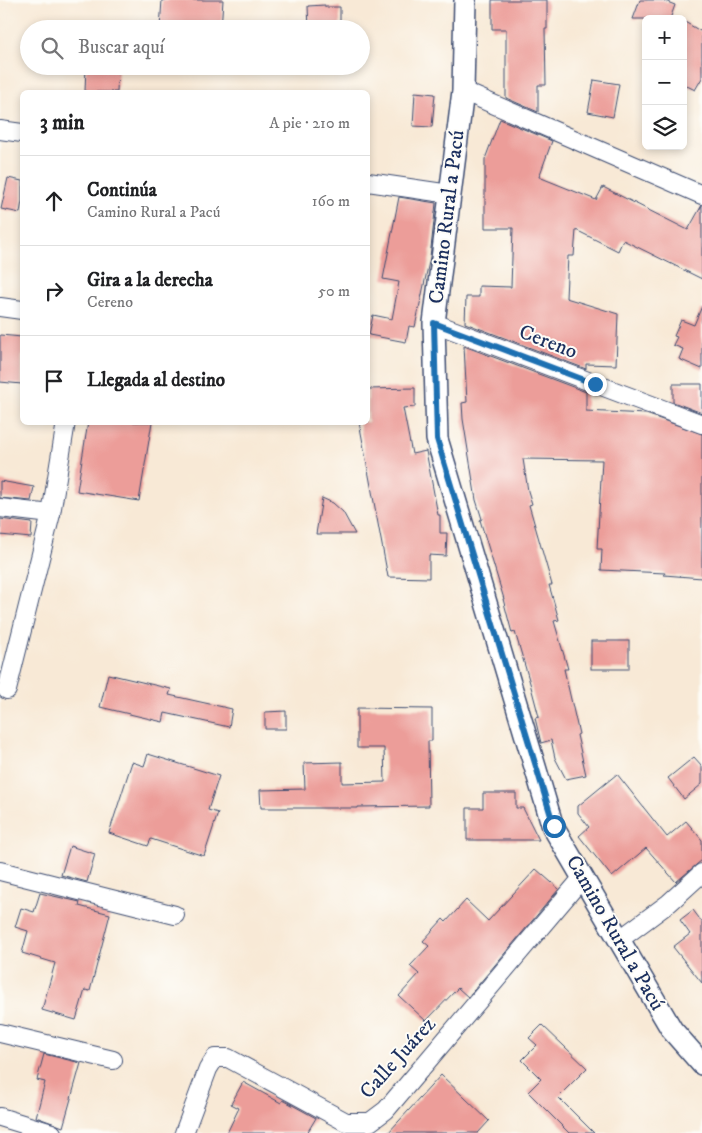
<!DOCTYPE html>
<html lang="es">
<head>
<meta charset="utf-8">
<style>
	:root { --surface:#fff; --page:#f6f6f6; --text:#202124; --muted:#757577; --line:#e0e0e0 }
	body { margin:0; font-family:"IM FELL DW Pica",serif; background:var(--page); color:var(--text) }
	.controls { position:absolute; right:15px; top:15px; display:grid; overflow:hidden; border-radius:8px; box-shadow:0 2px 8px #0003 }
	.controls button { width:45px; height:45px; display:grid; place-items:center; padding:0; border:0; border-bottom:1px solid var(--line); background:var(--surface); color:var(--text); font:25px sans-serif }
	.stop { position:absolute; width:15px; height:15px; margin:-11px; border:4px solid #1f6fb2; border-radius:50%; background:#fff }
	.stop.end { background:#1f6fb2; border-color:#fff; box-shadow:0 1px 5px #0008 }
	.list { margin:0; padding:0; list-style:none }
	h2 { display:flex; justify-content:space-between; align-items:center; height:65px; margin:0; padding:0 20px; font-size:21px }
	h2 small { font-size:16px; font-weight:400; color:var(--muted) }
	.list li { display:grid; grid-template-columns:32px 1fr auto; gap:15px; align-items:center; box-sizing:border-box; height:90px; padding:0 20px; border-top:1px solid var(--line) }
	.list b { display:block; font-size:19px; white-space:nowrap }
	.list p { margin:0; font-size:16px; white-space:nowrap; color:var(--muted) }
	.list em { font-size:16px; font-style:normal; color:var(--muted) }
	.icon { flex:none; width:28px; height:28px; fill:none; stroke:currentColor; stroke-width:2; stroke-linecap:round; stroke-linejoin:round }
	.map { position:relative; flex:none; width:702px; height:1133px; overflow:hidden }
	.search { position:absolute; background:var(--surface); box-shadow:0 2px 8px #0003; left:20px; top:20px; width:350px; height:55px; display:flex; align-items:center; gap:12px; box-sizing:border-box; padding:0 18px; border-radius:28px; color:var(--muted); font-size:19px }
	.panel { position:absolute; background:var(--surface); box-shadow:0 2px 8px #0003; left:20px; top:90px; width:350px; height:335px; border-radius:8px }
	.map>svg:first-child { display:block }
	.building { fill:#ec9d99 }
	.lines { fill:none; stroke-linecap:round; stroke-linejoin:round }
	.minor-casing { stroke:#3c4b70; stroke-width:20 }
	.tertiary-casing { stroke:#3c4b70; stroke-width:24 }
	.minor { stroke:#fff; stroke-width:18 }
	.tertiary { stroke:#fff; stroke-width:21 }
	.route { stroke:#1f6fb2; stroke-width:6 }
	.labels { text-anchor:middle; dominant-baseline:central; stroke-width:4; stroke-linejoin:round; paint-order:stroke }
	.street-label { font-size:21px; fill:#1b2f5e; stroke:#fdfcf7 }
</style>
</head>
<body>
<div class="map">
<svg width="702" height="1133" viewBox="0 0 702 1133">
	<rect width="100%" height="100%" fill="#fdfcf7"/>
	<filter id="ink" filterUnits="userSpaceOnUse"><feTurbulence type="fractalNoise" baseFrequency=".02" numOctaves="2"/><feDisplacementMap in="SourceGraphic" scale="10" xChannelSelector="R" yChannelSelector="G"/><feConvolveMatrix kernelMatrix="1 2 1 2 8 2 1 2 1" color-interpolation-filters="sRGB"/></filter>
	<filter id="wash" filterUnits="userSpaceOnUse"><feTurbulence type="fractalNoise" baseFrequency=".0096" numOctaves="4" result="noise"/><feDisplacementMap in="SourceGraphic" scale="20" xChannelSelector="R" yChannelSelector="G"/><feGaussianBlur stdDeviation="1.12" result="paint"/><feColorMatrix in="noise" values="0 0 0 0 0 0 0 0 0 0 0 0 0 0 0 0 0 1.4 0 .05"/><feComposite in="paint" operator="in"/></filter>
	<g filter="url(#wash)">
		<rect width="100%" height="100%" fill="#f8e9d6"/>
		<g id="blocks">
			<g class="building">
				<path d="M162 0H223L221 29 160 28Z"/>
				<path d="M492 0H547V29H545L546 85H538V112L506 98V29H492Z"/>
				<path d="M640 0H662L675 5 670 19H633Z"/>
				<path d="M325 5V7H340V29H309L308 6Z"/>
				<path d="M683 21 702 32V78L695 90 683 84Z"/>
				<path d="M86 66H118L117 92H85Z"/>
				<path d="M594 80 619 84 613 117 588 112Z"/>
				<path d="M415 92 435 94 432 127 413 126Z"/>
				<path d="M500 119 552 141 539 177 596 200 603 187 688 230 702 205V279L623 240 618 251 576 230 574 256H568L566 298 618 314 616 365 586 364V369L465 323 466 297H479V286L511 287 513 228H485V159Z"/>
				<path d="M8 178 22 181V201L20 213 1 209Z"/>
				<path d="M399 197 436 203 430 257 415 327 409 326 406 342 369 335 373 315 392 319 399 282 383 279Z"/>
				<path d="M702 306V369L679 359 683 349 673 345 677 337 674 336 681 320 694 325Z"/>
				<path d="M0 335 22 337V384L0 382Z"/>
				<path d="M464 346 586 392V411L646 414 702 434V578L664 575 665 573 601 570 602 549H597L602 460 523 459 528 491 532 504 529 505 552 585H549L559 620 554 621 568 669H564L579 734 577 735 586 775 566 779 555 758 551 740 541 743 535 718 539 717 530 683 515 632 512 633 503 599H504L480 520 482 519 476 500 463 419 462 403 467 402Z"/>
				<path d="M673 384H702V413L673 402Z"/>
				<path d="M415 388V407L403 408 412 454 426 451 438 515H440V533H447L446 556 429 555V578L388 577 359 422H368V389Z"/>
				<path d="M88 422H152L139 501 77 491Z"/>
				<path d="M0 481 34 487 31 501 0 498Z"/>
				<path d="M322 498 333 503 343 512 355 534H316Z"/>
				<path d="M0 519 32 523 31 538 0 535Z"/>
				<rect x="591" y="641" width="38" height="28"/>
				<path d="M108 674 171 689 169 695 232 709 229 727 165 713 163 722 100 707Z"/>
				<path d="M357 708 432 709V741H428L429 806 358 807V808H261L260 790 305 789 304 763 342 762V783L385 782 384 748H357Z"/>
				<path d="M286 711V729H265V712Z"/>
				<path d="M148 754 219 776 208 810 218 813 204 856 151 839 148 846 109 833 132 762 144 766Z"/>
				<path d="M694 757 702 766V784L684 799 668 778Z"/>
				<path d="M617 774 667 837 686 821 702 840V860L676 882 646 848 612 877 579 836 589 827 578 813V806Z"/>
				<path d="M483 793H516V808H523L539 840H467V808H483Z"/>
				<path d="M70 846 95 854 87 882 61 875Z"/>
				<path d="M536 869 559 889 468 997 458 988 426 1021 399 996 419 974 410 966 429 946 423 941 443 919 446 922 466 900 488 921Z"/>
				<path d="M40 893 80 902 79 906 110 914 90 991 85 990 76 1020 42 1010 55 963 22 953 28 931 15 927 21 908 34 912Z"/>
				<path d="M693 910 702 922V983L673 947 690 934 680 920Z"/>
				<path d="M542 1025 587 1068 558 1097 594 1133H569L528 1092 541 1079 522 1060 537 1045 529 1038Z"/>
				<path d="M44 1054 81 1063 63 1127 36 1117 45 1082 37 1080Z"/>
				<path d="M441 1075 489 1121 478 1133H388Z"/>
				<path d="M243 1082 281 1103 283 1100 316 1118 307 1133H227L239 1108 231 1104Z"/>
			</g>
		</g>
	</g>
	<g filter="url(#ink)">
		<use href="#blocks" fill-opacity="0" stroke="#3c4b70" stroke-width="1"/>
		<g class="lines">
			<g class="minor-casing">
				<g id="minor">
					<path d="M463 91 702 195"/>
					<path d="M0 130 22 133"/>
					<path d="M368 182 450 194"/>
					<path d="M0 307 22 310"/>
					<path d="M434 323 702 424"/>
					<path d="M0 508 51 514"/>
					<path d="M7 690 51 514 66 422"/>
					<path d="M0 871 175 915"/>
					<path d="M619 940 669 903 702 873"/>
					<path d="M0 1033 113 1060"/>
					<path d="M0 1117 52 1133"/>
					<path d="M184 1133 208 1069 215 1058H228L346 1122H370L386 1110 583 877"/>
				</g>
			</g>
			<g class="tertiary-casing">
				<path id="tertiary" d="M465 0 463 91 434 323 437 439 553 827 672 1030 702 1064"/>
			</g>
			<use href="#minor" class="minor"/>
			<use href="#tertiary" class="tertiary"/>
		</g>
	</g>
	<g class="lines" filter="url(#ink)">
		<path class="route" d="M554 826 437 439 434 323 595 384"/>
	</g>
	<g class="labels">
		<g class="street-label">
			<text transform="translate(447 217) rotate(-83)">Camino Rural a Pacú</text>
			<text transform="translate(548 342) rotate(21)">Cereno</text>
			<text transform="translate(615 933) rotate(60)">Camino Rural a Pacú</text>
			<text transform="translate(398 1058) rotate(-48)">Calle Juárez</text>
		</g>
	</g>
</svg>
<div class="controls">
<button>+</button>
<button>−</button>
<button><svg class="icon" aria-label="layers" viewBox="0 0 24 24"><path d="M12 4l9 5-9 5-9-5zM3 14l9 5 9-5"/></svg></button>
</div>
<div class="stop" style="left:554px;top:826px"></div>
<div class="stop end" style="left:595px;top:384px"></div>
<div class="search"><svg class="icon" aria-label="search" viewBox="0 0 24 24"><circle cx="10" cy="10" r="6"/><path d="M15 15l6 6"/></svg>Buscar aquí</div>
<section class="panel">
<h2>3 min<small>A pie · 210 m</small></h2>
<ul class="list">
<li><svg class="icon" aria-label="ahead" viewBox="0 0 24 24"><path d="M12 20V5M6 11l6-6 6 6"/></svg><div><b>Continúa</b><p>Camino Rural a Pacú</p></div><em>160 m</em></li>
<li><svg class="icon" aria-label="right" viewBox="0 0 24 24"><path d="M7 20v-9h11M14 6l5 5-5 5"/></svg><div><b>Gira a la derecha</b><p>Cereno</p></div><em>50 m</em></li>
<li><svg class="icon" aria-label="arrive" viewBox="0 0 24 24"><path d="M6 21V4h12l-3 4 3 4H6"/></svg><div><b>Llegada al destino</b></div></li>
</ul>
</section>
</div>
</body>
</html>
